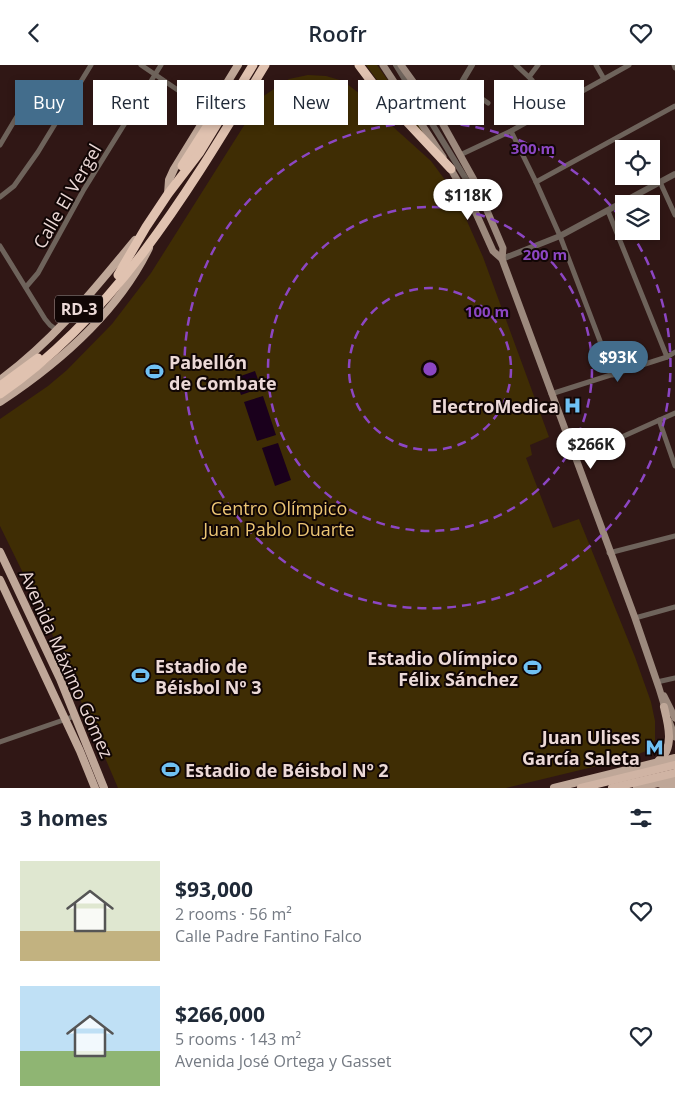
<!DOCTYPE html>
<meta charset="utf-8">
<style>
:root{--surface:#fff;--page:#f2f2f3;--text:#1f2937;--muted:#747a83;--accent:#436d8c}
body{margin:0;font-family:"Open Sans",sans-serif;background:var(--page);color:var(--text);height:100vh;display:flex;flex-direction:column;font-size:19px;white-space:nowrap}
*{box-sizing:border-box;margin:0}
p{font-size:16px;color:var(--muted)}
.icon{flex:none;width:28px;height:28px;fill:none;stroke:currentColor;stroke-width:2;stroke-linecap:round;stroke-linejoin:round}
.map{position:relative;height:723px;overflow:hidden}
.drawer{display:flex;flex-direction:column;background:var(--surface);flex:1}
.drawer>*{flex:none}
.hud{position:absolute;left:15px;top:15px;width:645px;height:45px;display:flex;gap:10px}
.controls{position:absolute;left:615px;top:75px;display:grid;gap:10px}
.controls a{display:grid;place-items:center;width:45px;height:45px;border-radius:0px;background:var(--surface);box-shadow:0 2px 8px #0003;font-size:25px}
.price{position:absolute;translate:-50% -42px;padding:0 11px;border-radius:18px;background:#fff;color:#222;font-size:16px;line-height:32px;filter:drop-shadow(0 1px 2px #0008)}
.price::after{content:'';position:absolute;left:50%;top:30px;width:15px;height:11px;margin-left:-8px;background:inherit;clip-path:polygon(0 0,100% 0,50% 100%)}
.price.active{background:var(--accent);color:#fff}
ul{padding:0;list-style:none}
li{display:flex;align-items:center;gap:15px;height:125px;padding:0 20px}
li span{display:grid;place-items:center;flex:none;width:140px;height:100px;border-radius:0px;color:#555}
li>.icon{margin-inline-start:auto}
span .icon{width:60px;height:60px;fill:#fffc;stroke-width:1}
li b{font-size:21px}
h2{display:flex;justify-content:space-between;align-items:center;height:60px;padding:0 20px;font-size:21px}
.pill{padding:0 18px;border-radius:0px;background:var(--surface);box-shadow:0 2px 8px #0003;font-size:18px;line-height:45px}
.pill.active{background:var(--accent);color:#fff}
header{display:flex;justify-content:space-between;align-items:center;height:65px;padding:0 20px;background:var(--surface);font-size:22px;font-weight:600}
.map>svg:first-child{display:block}
.green{fill:#3f2d04}
.water{fill:#1a001c}
.lines{fill:none;stroke-linecap:round;stroke-linejoin:round}
.minor{stroke:#6e635b;stroke-width:5}
.tertiary{stroke:#6e635b;stroke-width:6}
.secondary{stroke:#9c897d;stroke-width:7}
.primary{stroke:#bfa798;stroke-width:8}
.trunk{stroke:#d0b4a4;stroke-width:8}
.motorway{stroke:#e0c2b0;stroke-width:9}
.ring{fill:none;stroke:#8c46c3;stroke-width:2.5;stroke-dasharray:9 6}
.labels{text-anchor:middle;dominant-baseline:central;stroke-width:4;stroke-linejoin:round;paint-order:stroke}
.shield{fill:#110605;stroke:#aa9a98;stroke-width:1}
.shield-label{font-size:16px;font-weight:bold;fill:#ecd9d7}
.street-label{font-size:18px;fill:#ecd9d7;stroke:#110605}
.poi-label{font-size:18px;font-weight:bold;fill:#ecd9d7;stroke:#110605;text-anchor:start}
.park-label{font-size:18px;fill:#edc675;stroke:#110605}
.centre{fill:#8c46c3;stroke:#110605;stroke-width:2.5}
.ring-label{font-size:15px;text-anchor:middle;font-weight:bold;fill:#8c46c3;stroke:#110605;stroke-width:4;stroke-linejoin:round;paint-order:stroke}
</style>
<header><svg class="icon" aria-label="back" viewBox="0 0 24 24"><path d="M15 5l-7 7 7 7"/></svg>Roofr<svg class="icon" aria-label="heart" viewBox="0 0 24 24"><path d="M12 20l-8-8c-3-5 5-10 8-4 3-6 11-1 8 4z"/></svg></header>
<div class="map">
<svg width="675" height="723" viewBox="0 0 675 723">
<rect width="100%" height="100%" fill="#301715"/>
<!-- green -->
<g class="green">
<path d="M366,0h11l54,76 -38,-39z"/>
<path d="M308,10l18,1 17,5 25,19 23,25 40,36 23,31 29,65 66,180 -19,8 2,10 -6,3 27,70 26,-9 56,138 16,45 4,19v19l-5,9 -4,2 -20,8 -120,29h-388l-71,-166 -47,-96v-107l48,-33 19,-16 45,-46 39,-51 111,-176 27,-18z"/>
</g>
<!-- water -->
<g class="water">
<path d="M255,306l6,17 -20,7 -6,-17z"/>
<path d="M263,331l13,39 -19,6 -13,-39z"/>
<path d="M278,378l13,37 -16,6 -13,-38z"/>
</g>
<g class="lines">
<!-- minor -->
<g class="minor">
<path d="M141,0l69,47"/>
<path d="M516,0l16,15 18,29"/>
<path d="M596,0l8,14"/>
<path d="M674,0l1,3"/>
<path d="M529,12l9,-12"/>
<path d="M461,19l27,19"/>
<path d="M511,66l25,51 24,54 53,139"/>
<path d="M0,80l22,-37"/>
<path d="M460,90l51,-24 118,-66"/>
<path d="M536,117l139,-76"/>
<path d="M660,117l15,33"/>
<path d="M0,132l14,-11 24,-34 53,-87"/>
<path d="M608,146l59,146"/>
<path d="M0,181l45,73 5,6 8,6"/>
<path d="M26,222l12,-14 45,-82 78,-126"/>
<path d="M551,329l116,-37 8,-5"/>
<path d="M659,355l16,46"/>
<path d="M575,393l100,-45"/>
<path d="M609,488l66,-17"/>
<path d="M635,553l40,-11"/>
<path d="M657,617l18,-4"/>
<path d="M0,677l75,-26"/>
</g>
<!-- tertiary -->
<g class="tertiary">
<path d="M396,0l73,119 10,13"/>
<path d="M440,54l32,-54"/>
<path d="M502,194l58,-23 115,-62"/>
</g>
<!-- secondary -->
<g class="secondary">
<path d="M383,0l60,92"/>
<path d="M401,0l39,54 34,61 29,68 -1,11 133,359 24,70 7,23"/>
<path d="M449,101l26,45 18,40 9,8"/>
<path d="M664,631l11,22"/>
<path d="M669,656l6,16"/>
</g>
<!-- primary -->
<g class="primary">
<path d="M168,129l1,-14 5,-11 64,-104"/>
<path d="M0,315c55,-41 92,-88 135,-140"/>
<path d="M0,337c59,-39 118,-90 149,-154"/>
<path d="M0,487l60,127 44,109"/>
<path d="M0,515l80,171 15,37"/>
<path d="M659,695c16,-11 9,-37 5,-53"/>
<path d="M661,719l14,3"/>
<path d="M554,723l121,-30"/>
<path d="M637,723l38,-9"/>
</g>
<!-- trunk -->
<g class="trunk">
<path d="M581,723l94,-23"/>
<path d="M612,723l63,-15"/>
</g>
<!-- motorway -->
<g class="motorway">
<path d="M359,0l21,28 71,76"/>
<path d="M182,101l51,-80"/>
<path d="M118,210l28,-48 22,-33 32,-42 53,-87"/>
<path d="M0,321l38,-28"/>
<path d="M0,329c118,-81 192,-209 265,-329"/>
</g>
</g>
<!-- distance rings -->
<g class="ring">
<circle cx="430" cy="304" r="81"/>
<circle cx="430" cy="304" r="162"/>
<path d="M630 166A243 243 0 1 1 623 156"/>
</g>
<!-- icons -->
<defs>
<symbol id="stadium-bare" viewBox="-9 -9 18 18"><path d="M0-5a6.5 5 0 1 0 0 10a6.5 5 0 1 0 0-10ZM-3.5-1.8h7v3.6h-7Z" fill="#70c1f4" stroke="#110605" stroke-width="2.5" paint-order="stroke"/></symbol>
<symbol id="hospital-bare" viewBox="-9 -9 18 18"><path d="M-5-5h3v3.5h4V-5h3V5h-3V1.5h-4V5h-3Z" fill="#70c1f4" stroke="#110605" stroke-width="2.5" paint-order="stroke"/></symbol>
<symbol id="metro-bare" viewBox="-9 -9 18 18"><path d="M-5.5 5V-5H-3L0 0L3-5H5.5V5H3V-.5L0 4L-3-.5V5Z" fill="#70c1f4" stroke="#110605" stroke-width="2.5" paint-order="stroke"/></symbol>
</defs>
<g fill-rule="evenodd">
<use href="#stadium-bare" x="142" y="294" width="25" height="25"/>
<use href="#hospital-bare" x="560" y="328" width="25" height="25"/>
<use href="#stadium-bare" x="520" y="590" width="25" height="25"/>
<use href="#stadium-bare" x="128" y="598" width="25" height="25"/>
<use href="#metro-bare" x="642" y="670" width="25" height="25"/>
<use href="#stadium-bare" x="158" y="692" width="25" height="25"/>
</g>
<g class="labels">
<!-- shield labels -->
<rect class="shield" x="55" y="230.5" width="48" height="27" rx="4"/>
<g class="shield-label">
<text x="79" y="244">RD-3</text>
</g>
<!-- street labels -->
<g class="street-label">
<text transform="translate(67 131) rotate(-60)">Calle El Vergel</text>
<text transform="translate(67 599) rotate(66)">Avenida Máximo Gómez</text>
</g>
<!-- poi labels -->
<g class="poi-label">
<text x="169" y="297">Pabellón<tspan x="169" dy="21">de Combate</tspan></text>
<text x="559" y="341" text-anchor="end">ElectroMedica</text>
<text x="518" y="593" text-anchor="end">Estadio Olímpico<tspan x="518" dy="21">Félix Sánchez</tspan></text>
<text x="155" y="601">Estadio de<tspan x="155" dy="21">Béisbol Nº 3</tspan></text>
<text x="640" y="672" text-anchor="end">Juan Ulises<tspan x="640" dy="21">García Saleta</tspan></text>
<text x="185" y="705">Estadio de Béisbol Nº 2</text>
</g>
<!-- park labels -->
<g class="park-label">
<text x="279" y="443">Centro Olímpico<tspan x="279" dy="21">Juan Pablo Duarte</tspan></text>
</g>
</g>
<circle cx="430" cy="304" r="8" class="centre"/>
<g class="ring-label">
<text x="533" y="89">300 m</text>
<text x="545" y="195">200 m</text>
<text x="487" y="252">100 m</text>
</g>
</svg>
<div class="controls">
<a><svg class="icon" aria-label="locate" viewBox="0 0 24 24"><circle cx="12" cy="12" r="6"/><path d="M12 2v4M12 18v4M2 12h4M18 12h4"/></svg></a>
<a><svg class="icon" aria-label="layers" viewBox="0 0 24 24"><path d="M12 4l9 5-9 5-9-5zM3 14l9 5 9-5"/></svg></a>
</div>
<b class="price" style="left:468px;top:156px">$118K</b>
<b class="price active" style="left:618px;top:318px">$93K</b>
<b class="price" style="left:591px;top:405px">$266K</b>
<div class="hud">
<a class="pill active">Buy</a>
<a class="pill">Rent</a>
<a class="pill">Filters</a>
<a class="pill">New</a>
<a class="pill">Apartment</a>
<a class="pill">House</a>
</div>
</div>
<section class="drawer">
<h2>3 homes<svg class="icon" aria-label="filters" viewBox="0 0 24 24"><path d="M4 7h16M4 17h16"/><circle cx="9" cy="7" r="2"/><circle cx="15" cy="17" r="2"/></svg></h2>
<ul>
<li><span style="background:linear-gradient(#dfe7d0 70%,#c2b280 0)"><svg class="icon" aria-label="home" viewBox="0 0 24 24"><path d="M3 11l9-7 9 7M6 9v11h12V9"/></svg></span><div><b>$93,000</b><p>2 rooms · 56 m²</p><p>Calle Padre Fantino Falco</p></div><svg class="icon" aria-label="heart" viewBox="0 0 24 24"><path d="M12 20l-8-8c-3-5 5-10 8-4 3-6 11-1 8 4z"/></svg></li>
<li><span style="background:linear-gradient(#bfe0f5 65%,#8fb573 0)"><svg class="icon" aria-label="home" viewBox="0 0 24 24"><path d="M3 11l9-7 9 7M6 9v11h12V9"/></svg></span><div><b>$266,000</b><p>5 rooms · 143 m²</p><p>Avenida José Ortega y Gasset</p></div><svg class="icon" aria-label="heart" viewBox="0 0 24 24"><path d="M12 20l-8-8c-3-5 5-10 8-4 3-6 11-1 8 4z"/></svg></li>
</ul>
</section>
